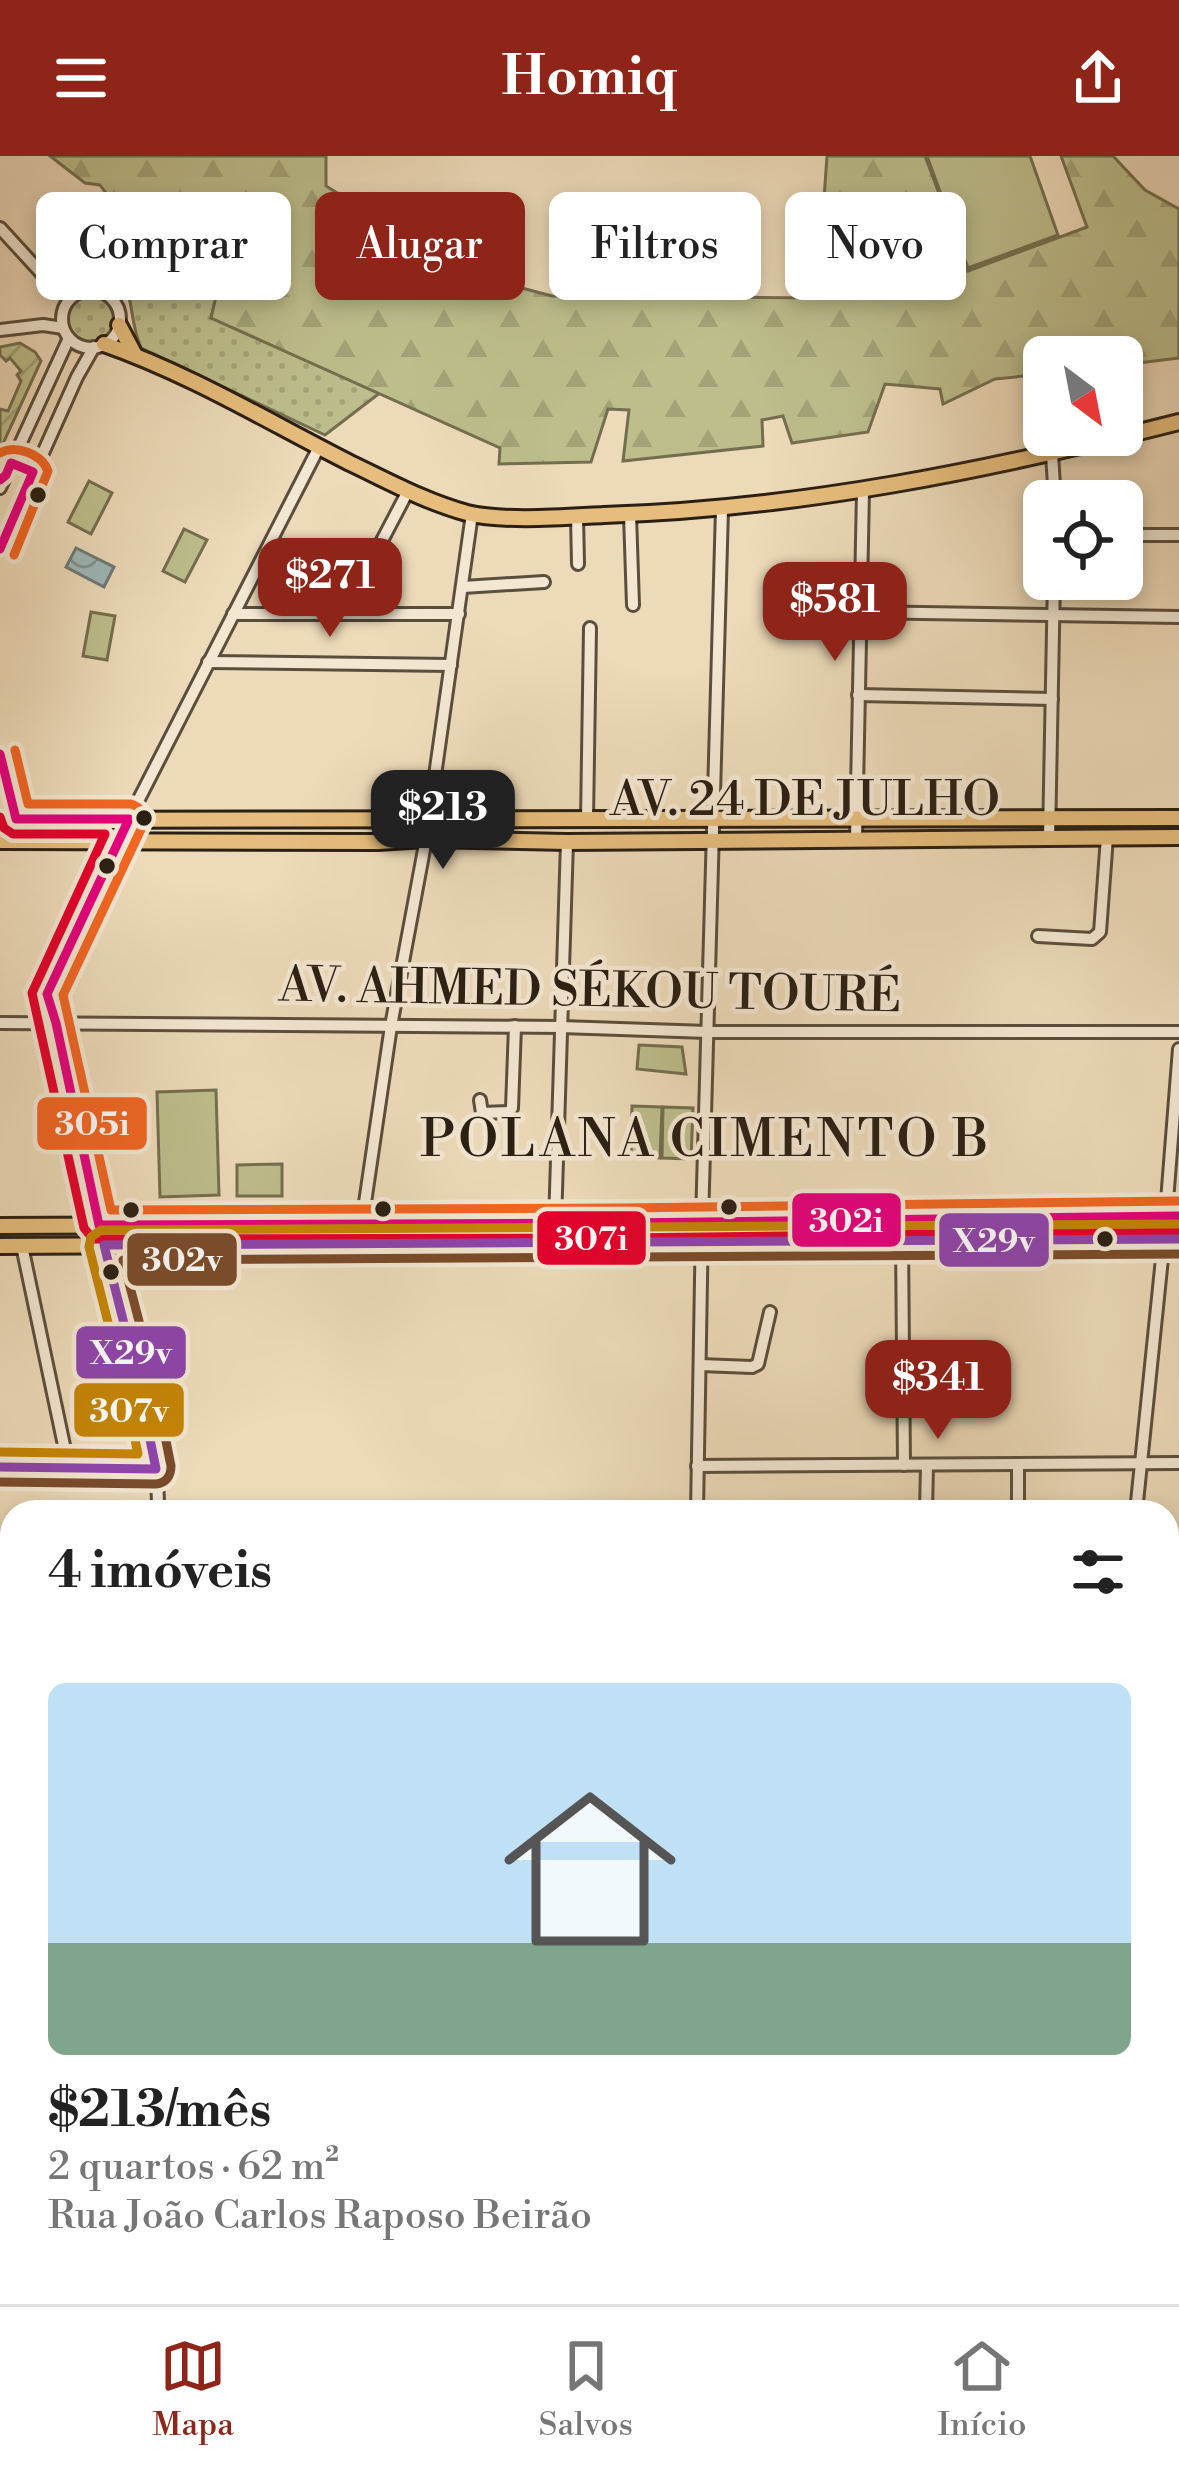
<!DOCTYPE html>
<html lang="pt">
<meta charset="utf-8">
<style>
:root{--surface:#fff;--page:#f2f2f2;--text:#222;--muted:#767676;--line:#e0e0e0;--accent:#8f2418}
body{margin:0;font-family:"Libre Bodoni",serif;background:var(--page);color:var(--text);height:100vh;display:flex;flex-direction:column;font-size:45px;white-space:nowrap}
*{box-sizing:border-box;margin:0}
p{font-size:39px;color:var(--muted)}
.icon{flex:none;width:66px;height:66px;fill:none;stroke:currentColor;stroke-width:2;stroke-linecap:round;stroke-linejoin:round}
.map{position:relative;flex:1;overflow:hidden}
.drawer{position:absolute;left:0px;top:1344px;width:1179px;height:804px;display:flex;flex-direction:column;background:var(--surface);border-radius:36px 36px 0 0;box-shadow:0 6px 18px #0003}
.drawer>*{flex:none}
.banner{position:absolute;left:36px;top:36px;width:1107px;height:108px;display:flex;gap:24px}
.needle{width:78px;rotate:148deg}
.buttons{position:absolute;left:1023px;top:180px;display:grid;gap:24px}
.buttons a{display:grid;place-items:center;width:120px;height:120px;border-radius:18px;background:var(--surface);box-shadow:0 6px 18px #0003;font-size:60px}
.price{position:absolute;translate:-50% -102px;padding:0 27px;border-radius:24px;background:var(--accent);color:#fff;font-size:39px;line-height:78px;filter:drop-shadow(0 3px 6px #0008)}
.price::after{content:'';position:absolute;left:50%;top:72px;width:36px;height:27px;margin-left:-18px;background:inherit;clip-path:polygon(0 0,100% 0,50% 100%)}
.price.selected{background:#222;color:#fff}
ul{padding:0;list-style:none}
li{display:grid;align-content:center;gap:24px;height:636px;padding:0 48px}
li+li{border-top:3px solid var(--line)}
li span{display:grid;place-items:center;height:372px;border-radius:18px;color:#555}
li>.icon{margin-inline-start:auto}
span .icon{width:216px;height:216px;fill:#fffc;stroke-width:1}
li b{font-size:51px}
h2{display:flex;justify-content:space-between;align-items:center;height:144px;padding:0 48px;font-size:51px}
.pill{padding:0 42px;border-radius:18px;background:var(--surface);box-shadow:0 6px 18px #0003;font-size:42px;line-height:108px}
.pill.selected{background:var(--accent);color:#fff}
header{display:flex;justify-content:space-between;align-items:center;height:156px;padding:0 48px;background:var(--accent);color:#fff;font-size:54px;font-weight:700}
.dock{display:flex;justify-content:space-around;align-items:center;height:168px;border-top:3px solid var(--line);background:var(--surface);font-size:33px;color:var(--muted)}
.dock a{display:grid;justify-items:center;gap:6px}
.dock .selected{color:var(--accent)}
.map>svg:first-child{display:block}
.grass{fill:url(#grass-dots);stroke:#746e50;stroke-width:3}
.forest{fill:url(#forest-firs);stroke:#746e50;stroke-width:3}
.garden{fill:url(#garden-furrows);stroke:#746e50;stroke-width:3}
.pitch{fill:#bdbe8c;stroke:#746e50;stroke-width:3}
.water{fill:url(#water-waves);stroke:#707b77;stroke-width:3}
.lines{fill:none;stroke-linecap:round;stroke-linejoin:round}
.minor-casing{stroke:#5b4e3c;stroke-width:16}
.major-casing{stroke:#2a1f13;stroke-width:20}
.minor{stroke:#f3e7d2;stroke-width:10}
.major{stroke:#e6bd7c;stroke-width:14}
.bus-1-casing{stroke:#f3e7d2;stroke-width:18}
.bus-2-casing{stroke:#f3e7d2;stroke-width:18}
.bus-3-casing{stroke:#f3e7d2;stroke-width:18}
.bus-4-casing{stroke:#f3e7d2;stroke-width:18}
.bus-5-casing{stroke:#f3e7d2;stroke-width:18}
.bus-6-casing{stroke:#f3e7d2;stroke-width:18}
.bus-1{stroke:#e5007d;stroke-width:9}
.bus-2{stroke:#e4002b;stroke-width:9}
.bus-3{stroke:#f26522;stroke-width:9}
.bus-4{stroke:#8e44ad;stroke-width:9}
.bus-5{stroke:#7a4b2a;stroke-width:9}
.bus-6{stroke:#c48405;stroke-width:9}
.bus-dot{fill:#2a1f13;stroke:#f3e7d2;stroke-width:4.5}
.labels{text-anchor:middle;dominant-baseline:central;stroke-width:9;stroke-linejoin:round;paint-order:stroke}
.street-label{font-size:48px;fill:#2a1f13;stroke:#f3e7d2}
.neighbourhood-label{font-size:51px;letter-spacing:3px;fill:#2a1f13;stroke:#f3e7d2}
.line-badge{stroke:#f3e7d2;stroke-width:4.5}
.badge-label{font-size:33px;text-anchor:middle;font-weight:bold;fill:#fff}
</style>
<header><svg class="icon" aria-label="menu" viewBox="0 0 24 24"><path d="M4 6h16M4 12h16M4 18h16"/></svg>Homiq<svg class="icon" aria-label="share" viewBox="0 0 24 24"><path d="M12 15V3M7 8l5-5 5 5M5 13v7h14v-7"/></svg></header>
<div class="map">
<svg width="1179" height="2148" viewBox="0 0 1179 2148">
<defs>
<pattern id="grass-dots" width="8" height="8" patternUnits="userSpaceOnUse" patternTransform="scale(3)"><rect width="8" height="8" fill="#bdbe8c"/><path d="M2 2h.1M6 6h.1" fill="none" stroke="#a3a378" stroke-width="1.8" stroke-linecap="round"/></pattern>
<pattern id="forest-firs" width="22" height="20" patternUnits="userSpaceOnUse" patternTransform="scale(3)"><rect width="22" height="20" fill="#bdbe8c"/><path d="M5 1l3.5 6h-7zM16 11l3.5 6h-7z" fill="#a3a378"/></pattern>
<pattern id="garden-furrows" width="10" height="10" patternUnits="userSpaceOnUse" patternTransform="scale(3)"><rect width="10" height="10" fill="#bdbe8c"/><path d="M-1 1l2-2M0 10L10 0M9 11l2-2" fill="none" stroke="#a3a378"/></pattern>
<pattern id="water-waves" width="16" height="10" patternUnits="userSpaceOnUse" patternTransform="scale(3)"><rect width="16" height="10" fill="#9eb8ba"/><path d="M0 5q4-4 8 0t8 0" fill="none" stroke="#819596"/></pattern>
</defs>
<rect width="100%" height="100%" fill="#eddab9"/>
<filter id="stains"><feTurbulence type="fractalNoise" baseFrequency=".00167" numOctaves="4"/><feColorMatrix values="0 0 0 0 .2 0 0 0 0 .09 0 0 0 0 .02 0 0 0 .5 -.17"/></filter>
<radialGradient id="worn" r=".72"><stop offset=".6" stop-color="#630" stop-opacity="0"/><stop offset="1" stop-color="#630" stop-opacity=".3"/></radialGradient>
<!-- grass -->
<g class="grass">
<path d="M161,98l16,13 41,22 -7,29 170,74 -56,43 -184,-87c-8,-17 -8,-37 -13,-55z"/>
<circle cx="91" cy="163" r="24"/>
</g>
<!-- forest -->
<path class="forest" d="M50,0h276v30l89,55 26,1 77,45 34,9 265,2 10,-142h98l43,115 119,-44 -26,-71h52l32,34 34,19v149l-57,7v-8h-78v17l-49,5 -52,25 -3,-15 -55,-5 -17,48 -76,11 -9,-27 -21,4 1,26 -140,15 6,-51 -21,-1 -17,53 -92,2 1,-16 -289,-130 7,-30c-54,-28 -83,-53 -118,-103l-15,-2z"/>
<!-- garden -->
<path class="garden" d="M20,187l15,9 6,9 -41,89v-41l8,2 13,-30 -4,-6 4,-4 -11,-13 -4,3 -6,-6v-8z"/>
<!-- pitch -->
<g class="pitch">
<path d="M927,0h103l28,79 -90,33z"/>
<path d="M89,325l23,12 -21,41 -23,-12z"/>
<path d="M184,373l23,11 -22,42 -22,-11z"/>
<path d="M91,456l24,4 -8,44 -24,-4z"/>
<path d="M639,889l43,2 4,27 -49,-5z"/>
<path d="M216,934l3,105 -59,2 -3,-105z"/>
<path d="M632,950l30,1 -2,51 -29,-1z"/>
<path d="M663,951l30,1 -2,51 -29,-1z"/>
<path d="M282,1008v32h-45v-31z"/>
</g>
<!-- water -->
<path class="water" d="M76,392l38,19 -10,20 -38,-20z"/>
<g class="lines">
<defs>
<g id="minor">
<path d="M0,72l56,61 17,7"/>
<circle cx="91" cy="163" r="29"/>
<path d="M0,174l43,-5 20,3"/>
<path d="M1052,298l3,47"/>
<path d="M0,332l69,-150"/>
<path d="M630,359l3,90"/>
<path d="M577,360l1,48"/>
<path d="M1122,379h57"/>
<path d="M0,393l77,-172 17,-30"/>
<path d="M364,419l44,-84"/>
<path d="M463,431l81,-5"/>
<path d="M859,456l320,5"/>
<path d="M233,458h226"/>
<path d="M208,506l243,3"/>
<path d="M858,539l194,4"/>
<path d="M0,598l16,65 1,22"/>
<path d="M587,664l3,-192"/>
<path d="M1049,682l5,-259"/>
<path d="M856,683l7,-348"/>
<path d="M1038,780l54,3 8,-7 7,-95"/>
<path d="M0,867l561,4 147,5h471"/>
<path d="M480,944l2,13 27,-1 3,-4 3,-82"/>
<path d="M362,1067l29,-197 35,-187 46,-325"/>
<path d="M555,1067l12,-381"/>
<path d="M902,1084l2,225"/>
<path d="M22,1090l47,223"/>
<path d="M700,1209l52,2 6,-3 12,-52"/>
<path d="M697,1310l482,-3"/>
<path d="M0,1311l156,2"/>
<path d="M158,1356c1,-84 -32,-181 -53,-263 -19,-74 -33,-151 -49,-226l-9,-29 70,-152 202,-395"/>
<path d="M697,1356l5,-290 20,-713"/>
<path d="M926,1356l1,-47"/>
<path d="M1018,1356v-48"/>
<path d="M1136,1356l28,-273 15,-190"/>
<path d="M1167,1479h12"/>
<path d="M0,1487h12"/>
<path d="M1167,1647h12"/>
<path d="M0,1650l12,-1"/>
<path d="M1167,1828h12"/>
<path d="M0,1832h12"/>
<path d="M1167,1915l12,4"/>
<path d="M160,2136v12"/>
<path d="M287,2136v12"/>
<path d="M825,2136v12"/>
<path d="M957,2136v12"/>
<path d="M424,2148v-12"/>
<path d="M558,2148v-12"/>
<path d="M677,2148l1,-12"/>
<path d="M1054,2148l1,-12"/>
</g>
<g id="major">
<path d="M119,169l16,30"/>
<path d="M104,188c86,30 165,78 246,119 38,18 76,39 117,50 38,9 98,4 137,2 195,-6 386,-45 575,-93"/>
<path d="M0,664l1179,-2"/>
<path d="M0,685l378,1 48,-3 141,3 612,-5"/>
<path d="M0,1070l622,-3 557,-7"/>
<path d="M0,1090l1179,-7"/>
<path d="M1167,2052h12"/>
<path d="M0,2054h12"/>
<path d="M1167,2072h12"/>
<path d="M0,2077l12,-1"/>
</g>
</defs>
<!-- minor casing -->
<use href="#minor" class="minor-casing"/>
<!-- major casing -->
<use href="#major" class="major-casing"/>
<!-- minor -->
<use href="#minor" class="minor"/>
<!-- major -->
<use href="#major" class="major"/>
<defs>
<g id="bus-1">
<path d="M0,324l6,-5 5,-12 22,9 -33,77"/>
<path d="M0,598l16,65h113l-82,175 9,29 43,202 523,-2 557,-7"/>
</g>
<path id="bus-2" d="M0,661l4,11 9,6h92l-73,159 52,235 9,11 529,-1 557,-7"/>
<g id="bus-3">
<path d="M0,297c15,-9 42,1 48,18l-34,84"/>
<path d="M15,594l13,54h103c10,3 15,11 12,21l-80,170 48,215 511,-2 557,-7"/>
</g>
<path id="bus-4" d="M0,1311l156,2 -19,-94 -33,-130 1075,-6"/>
<path id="bus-5" d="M0,1326l156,2c10,-1 15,-8 15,-18l-19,-95 -29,-111 1056,-6"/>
<path id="bus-6" d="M0,1296l138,2 -16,-76 -33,-131 2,-10 10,-7 1078,-6"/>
</defs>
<!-- bus-1 casing -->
<use href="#bus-1" class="bus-1-casing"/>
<!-- bus-2 casing -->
<use href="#bus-2" class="bus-2-casing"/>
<!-- bus-3 casing -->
<use href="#bus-3" class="bus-3-casing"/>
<!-- bus-4 casing -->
<use href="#bus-4" class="bus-4-casing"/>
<!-- bus-5 casing -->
<use href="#bus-5" class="bus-5-casing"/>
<!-- bus-6 casing -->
<use href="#bus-6" class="bus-6-casing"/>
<!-- bus-1 -->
<use href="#bus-1" class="bus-1"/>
<!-- bus-2 -->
<use href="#bus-2" class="bus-2"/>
<!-- bus-3 -->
<use href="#bus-3" class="bus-3"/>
<!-- bus-4 -->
<use href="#bus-4" class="bus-4"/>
<!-- bus-5 -->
<use href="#bus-5" class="bus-5"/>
<!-- bus-6 -->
<use href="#bus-6" class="bus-6"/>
</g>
<!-- markers -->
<g class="bus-dot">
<circle cx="38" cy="339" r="10"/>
<circle cx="144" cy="662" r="10"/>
<circle cx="107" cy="710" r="10"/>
<circle cx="729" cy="1051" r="10"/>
<circle cx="383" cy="1053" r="10"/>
<circle cx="131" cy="1054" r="10"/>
<circle cx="1105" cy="1083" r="10"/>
<circle cx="111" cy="1116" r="10"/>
</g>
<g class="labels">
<!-- street labels -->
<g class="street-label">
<text x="805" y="645">AV. 24 DE JULHO</text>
<text transform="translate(590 836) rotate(1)">AV. AHMED SÉKOU TOURÉ</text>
</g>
<!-- neighbourhood labels -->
<g class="neighbourhood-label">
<text x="706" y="985">POLANA CIMENTO B</text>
</g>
</g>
<g class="line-badge">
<rect x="35" y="939" width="114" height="57" rx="12" fill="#f26522"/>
<rect x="790" y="1035" width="113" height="58" rx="12" fill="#e5007d"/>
<rect x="535" y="1053" width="113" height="58" rx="12" fill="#e4002b"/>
<rect x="937" y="1055" width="114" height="58" rx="12" fill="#8e44ad"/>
<rect x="125" y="1075" width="114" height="57" rx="12" fill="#7a4b2a"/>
<rect x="74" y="1168" width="114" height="57" rx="12" fill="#8e44ad"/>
<rect x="72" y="1225" width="114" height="58" rx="12" fill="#c48405"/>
</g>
<g class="badge-label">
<text x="92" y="979">305i</text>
<text x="846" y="1076">302i</text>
<text x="591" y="1094">307i</text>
<text x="994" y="1096">X29v</text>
<text x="182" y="1115">302v</text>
<text x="131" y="1208">X29v</text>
<text x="129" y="1266">307v</text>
</g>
<rect width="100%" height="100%" filter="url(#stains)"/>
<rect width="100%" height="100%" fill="url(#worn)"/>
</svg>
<div class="buttons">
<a><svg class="needle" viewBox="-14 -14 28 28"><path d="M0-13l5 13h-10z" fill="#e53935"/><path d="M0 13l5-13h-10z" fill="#767676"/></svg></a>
<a><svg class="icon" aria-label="locate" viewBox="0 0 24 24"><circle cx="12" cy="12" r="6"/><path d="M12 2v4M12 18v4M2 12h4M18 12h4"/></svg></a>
</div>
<b class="price" style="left:330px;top:484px">$271</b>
<b class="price" style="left:835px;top:508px">$581</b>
<b class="price selected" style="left:443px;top:716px">$213</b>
<b class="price" style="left:938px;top:1286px">$341</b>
<div class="banner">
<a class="pill">Comprar</a>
<a class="pill selected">Alugar</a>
<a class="pill">Filtros</a>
<a class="pill">Novo</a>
</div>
<section class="drawer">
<h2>4 imóveis<svg class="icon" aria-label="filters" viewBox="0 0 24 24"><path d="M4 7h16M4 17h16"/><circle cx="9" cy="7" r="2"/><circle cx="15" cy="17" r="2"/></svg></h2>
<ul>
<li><span style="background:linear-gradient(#bfe0f5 70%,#7fa58c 0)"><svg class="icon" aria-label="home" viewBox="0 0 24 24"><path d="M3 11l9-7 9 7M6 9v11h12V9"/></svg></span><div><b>$213/mês</b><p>2 quartos · 62 m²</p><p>Rua João Carlos Raposo Beirão</p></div></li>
</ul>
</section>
</div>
<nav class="dock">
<a class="selected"><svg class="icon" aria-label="map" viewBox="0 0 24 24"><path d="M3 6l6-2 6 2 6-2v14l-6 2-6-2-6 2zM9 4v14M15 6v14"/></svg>Mapa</a>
<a><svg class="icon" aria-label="saved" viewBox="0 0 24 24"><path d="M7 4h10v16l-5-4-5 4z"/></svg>Salvos</a>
<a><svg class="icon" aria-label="home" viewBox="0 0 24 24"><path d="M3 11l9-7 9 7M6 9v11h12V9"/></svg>Início</a>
</nav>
